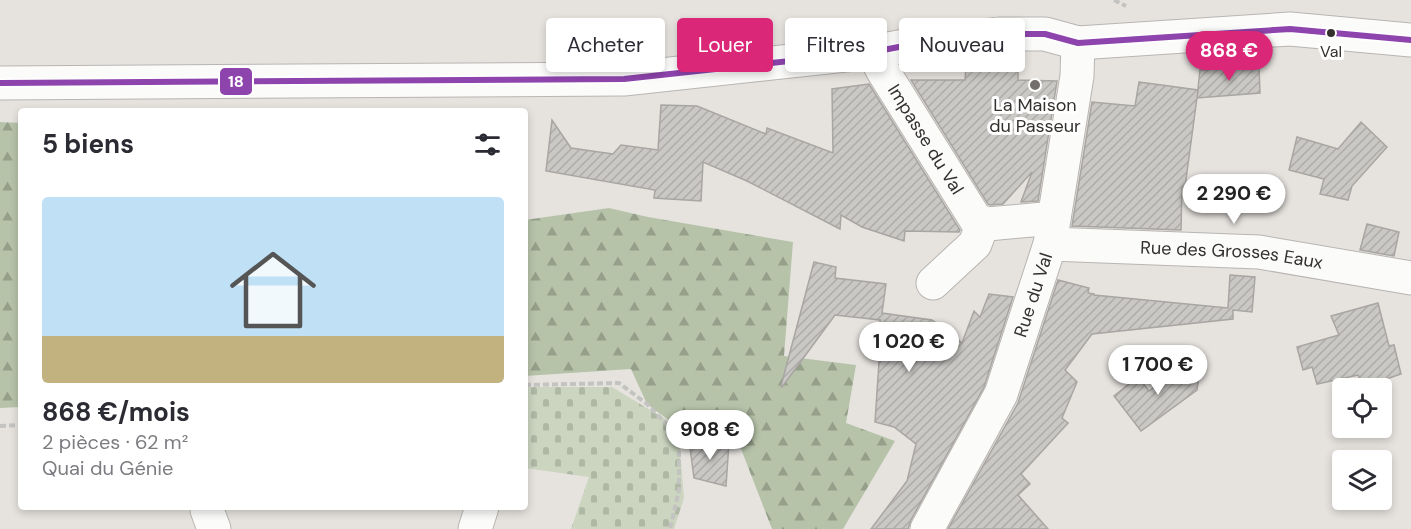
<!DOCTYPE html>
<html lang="fr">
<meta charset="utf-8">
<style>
:root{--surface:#fff;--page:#f2f2f3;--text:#2b2b33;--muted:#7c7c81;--line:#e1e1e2;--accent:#db2777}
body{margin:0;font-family:"DM Sans",sans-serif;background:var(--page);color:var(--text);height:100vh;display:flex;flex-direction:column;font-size:22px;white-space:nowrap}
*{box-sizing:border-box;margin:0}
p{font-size:20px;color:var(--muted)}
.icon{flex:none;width:33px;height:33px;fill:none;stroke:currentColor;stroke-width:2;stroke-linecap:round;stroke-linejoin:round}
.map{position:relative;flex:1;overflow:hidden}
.sheet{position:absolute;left:18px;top:108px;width:510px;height:402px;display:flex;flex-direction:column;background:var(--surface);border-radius:6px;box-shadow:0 3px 9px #0003}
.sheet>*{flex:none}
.banner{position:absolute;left:546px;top:18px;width:570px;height:54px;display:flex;gap:12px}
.fabs{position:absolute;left:1332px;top:378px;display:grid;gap:12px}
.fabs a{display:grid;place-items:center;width:60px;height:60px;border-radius:6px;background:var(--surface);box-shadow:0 3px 9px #0003;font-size:30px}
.price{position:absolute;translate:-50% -51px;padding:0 14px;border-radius:21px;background:#fff;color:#222;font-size:20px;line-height:39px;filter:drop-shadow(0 2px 3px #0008)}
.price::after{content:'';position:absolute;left:50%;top:36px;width:18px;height:14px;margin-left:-9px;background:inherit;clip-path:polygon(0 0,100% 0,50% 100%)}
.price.current{background:var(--accent);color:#fff}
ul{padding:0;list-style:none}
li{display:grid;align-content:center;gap:12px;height:318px;padding:0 24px}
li+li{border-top:2px solid var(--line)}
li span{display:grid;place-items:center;height:186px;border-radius:6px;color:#555}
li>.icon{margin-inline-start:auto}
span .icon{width:108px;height:108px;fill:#fffc;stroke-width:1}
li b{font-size:26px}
h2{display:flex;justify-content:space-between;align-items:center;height:72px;padding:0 24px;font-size:26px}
.tag{padding:0 21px;border-radius:6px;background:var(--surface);box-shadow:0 3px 9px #0003;font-size:21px;line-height:54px}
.tag.current{background:var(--accent);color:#fff}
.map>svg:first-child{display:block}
.forest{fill:url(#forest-firs)}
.cemetery{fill:url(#cemetery-stones)}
.building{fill:url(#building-hatch);stroke:#a8a5a2;stroke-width:1.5}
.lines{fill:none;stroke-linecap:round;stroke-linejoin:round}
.minor-casing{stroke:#b8b5b2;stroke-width:35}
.path{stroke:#c3c3c1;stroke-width:4;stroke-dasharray:6 3;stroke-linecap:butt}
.minor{stroke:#fbfbfa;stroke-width:33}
.bus-1-casing{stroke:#fff;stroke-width:10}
.bus-1{stroke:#8e44ad;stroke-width:6}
.bus-dot{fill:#33302e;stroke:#fff;stroke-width:2}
.poi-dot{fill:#726f6c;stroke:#fff;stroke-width:2}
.labels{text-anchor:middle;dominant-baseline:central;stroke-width:6;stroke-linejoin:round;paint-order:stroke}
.bus-label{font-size:16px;fill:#33302e;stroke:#fff}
.poi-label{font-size:18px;fill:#33302e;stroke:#fff}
.street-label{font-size:18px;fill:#33302e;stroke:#fff}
.line-badge{stroke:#fff;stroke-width:2}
.badge-label{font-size:16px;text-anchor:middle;font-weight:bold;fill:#fff}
</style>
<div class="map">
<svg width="1411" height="529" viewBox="0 0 1411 529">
<defs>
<pattern id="forest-firs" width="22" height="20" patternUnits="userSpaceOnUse" patternTransform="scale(1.5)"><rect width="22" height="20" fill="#b6c3a9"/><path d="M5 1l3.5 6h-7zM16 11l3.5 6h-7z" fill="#959f8a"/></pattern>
<pattern id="cemetery-stones" width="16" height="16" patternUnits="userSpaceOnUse" patternTransform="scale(1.5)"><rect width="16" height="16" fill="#cbd5c0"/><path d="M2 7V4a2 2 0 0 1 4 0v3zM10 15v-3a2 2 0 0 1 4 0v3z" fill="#afb7a5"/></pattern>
<pattern id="building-hatch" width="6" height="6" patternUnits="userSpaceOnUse" patternTransform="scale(1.5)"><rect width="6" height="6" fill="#cac8c5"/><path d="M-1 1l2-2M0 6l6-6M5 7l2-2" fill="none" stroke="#aeacaa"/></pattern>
</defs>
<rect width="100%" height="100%" fill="#e6e3df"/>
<!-- forest -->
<g class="forest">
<path d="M0,122l21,1v284l-21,1z"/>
<path d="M609,208l39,9 145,25 -9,114 72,9 -10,58 49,18 -52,88h-71l-36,-93 -50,-3 -39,-29 -16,-35 -106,7v-156z"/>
</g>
<!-- cemetery -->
<path class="cemetery" d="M525,387h87l66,40 6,71 -10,31h-103l18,-52 -64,-9z"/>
<!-- building -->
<g class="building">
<path d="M1018,66v14l39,1 -19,120 -17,1 11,-30 -29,32 -13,1 -2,-1 -77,-124h54l1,-13z"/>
<path d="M1259,66l1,27 -63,5 3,-28z"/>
<path d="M1139,82l59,8 -13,97h-3l-1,43 -109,-4 20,-124 43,4z"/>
<path d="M869,84l91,146 -1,2 -54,-1 -1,10 -42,-14 -21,-12 -1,14 -93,-48 -44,-19 -2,39 -47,-3 1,-8 -109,-19 6,-51 19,28 42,6 8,-9 37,5 3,-45 36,1 69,28 1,-6 66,25 -1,-64z"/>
<path d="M1361,122l26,25 -35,39 -4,14 -28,-6 4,-15 -35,-9 8,-33 41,12z"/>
<path d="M1367,224l32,8 -5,24 -34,-6z"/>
<path d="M814,262l22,5 -1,11 51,6 -4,29 50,7 30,23 12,-32 6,6 9,-23 24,3 -29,90 -73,133 -3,9h-37l36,-48 9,-37 -22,-17 -19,-5 5,-75v-27l-45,-5 -53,72 -1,-1z"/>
<path d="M1230,275l25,2 -3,35 -19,-2v9l-141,15 -27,36 12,12 -15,36 6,5 -47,51 9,10 -12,11 30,34h-100l70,-126 40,-123 31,8 -1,5 6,1v1l134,13z"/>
<path d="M1378,303l11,43 5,-1 7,29 -38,13 -5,-12 -41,9 -5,-17 -9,3 -6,-23 42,-12 -8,-19z"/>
<path d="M1188,361l11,15 -2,14 -56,41 -27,-35 24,-19 11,14z"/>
<path d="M689,440l40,3 -3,43 -32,-8z"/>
</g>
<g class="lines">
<defs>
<g id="minor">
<path id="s1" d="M873,52l10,19 93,149 12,4 66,-6"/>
<path d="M0,83l624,-4 249,-27 36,-7 90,-11h46l33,9 212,-14 121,11"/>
<path id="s2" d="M1050,244l209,8 152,26"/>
<path d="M933,283l42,-39 8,-21"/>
<path d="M207,510l7,19"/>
<path d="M475,529l7,-22"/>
<path id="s3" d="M927,529l74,-135 49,-150 27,-168 1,-33"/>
</g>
</defs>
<!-- minor casing -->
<use href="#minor" class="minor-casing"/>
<!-- path -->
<g class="path">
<path d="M1114,0l12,6"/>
<path d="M525,385l94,-2 28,21 32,33v53l-9,39"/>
<path d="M0,426l21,-1"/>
</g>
<!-- minor -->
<use href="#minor" class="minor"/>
<defs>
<path id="bus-1" d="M0,83l624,-4 249,-27 36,-7 90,-11h46l33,9 212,-14 121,11"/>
</defs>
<!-- bus-1 casing -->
<use href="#bus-1" class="bus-1-casing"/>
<!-- bus-1 -->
<use href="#bus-1" class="bus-1"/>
</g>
<!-- markers -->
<circle class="bus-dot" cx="1331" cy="33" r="5"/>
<circle class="poi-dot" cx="1035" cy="85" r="6"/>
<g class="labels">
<!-- bus labels -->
<g class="bus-label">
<text x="1331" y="51">Val</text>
</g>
<!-- poi labels -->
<g class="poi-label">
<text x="1035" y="105">La Maison<tspan x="1035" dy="21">du Passeur</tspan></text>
</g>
<!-- street labels -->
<g class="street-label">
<text stroke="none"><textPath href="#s1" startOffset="102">Impasse du Val</textPath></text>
<text stroke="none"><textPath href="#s2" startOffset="182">Rue des Grosses Eaux</textPath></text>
<text stroke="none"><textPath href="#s3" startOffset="258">Rue du Val</textPath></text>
</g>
</g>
<rect class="line-badge" x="219" y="67" width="34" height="29" rx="6" fill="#8e44ad"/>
<g class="badge-label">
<text x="236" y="87">18</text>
</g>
</svg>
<div class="fabs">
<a><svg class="icon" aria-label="locate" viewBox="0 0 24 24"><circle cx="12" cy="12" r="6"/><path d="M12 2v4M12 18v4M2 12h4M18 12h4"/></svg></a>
<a><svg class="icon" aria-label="layers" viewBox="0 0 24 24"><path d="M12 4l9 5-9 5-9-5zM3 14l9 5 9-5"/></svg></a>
</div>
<b class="price current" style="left:1229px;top:82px">868 €</b>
<b class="price" style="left:1234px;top:225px">2 290 €</b>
<b class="price" style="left:909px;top:373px">1 020 €</b>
<b class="price" style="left:1158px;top:396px">1 700 €</b>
<b class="price" style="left:710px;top:461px">908 €</b>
<div class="banner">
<a class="tag">Acheter</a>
<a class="tag current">Louer</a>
<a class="tag">Filtres</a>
<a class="tag">Nouveau</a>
</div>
<section class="sheet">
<h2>5 biens<svg class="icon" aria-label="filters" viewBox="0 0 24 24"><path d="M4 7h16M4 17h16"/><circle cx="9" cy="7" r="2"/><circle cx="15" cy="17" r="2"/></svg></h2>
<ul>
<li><span style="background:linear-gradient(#bfe0f5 75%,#c2b280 0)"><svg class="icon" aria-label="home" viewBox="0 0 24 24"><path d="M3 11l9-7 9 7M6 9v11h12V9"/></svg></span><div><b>868 €/mois</b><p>2 pièces · 62 m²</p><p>Quai du Génie</p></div></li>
</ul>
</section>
</div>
